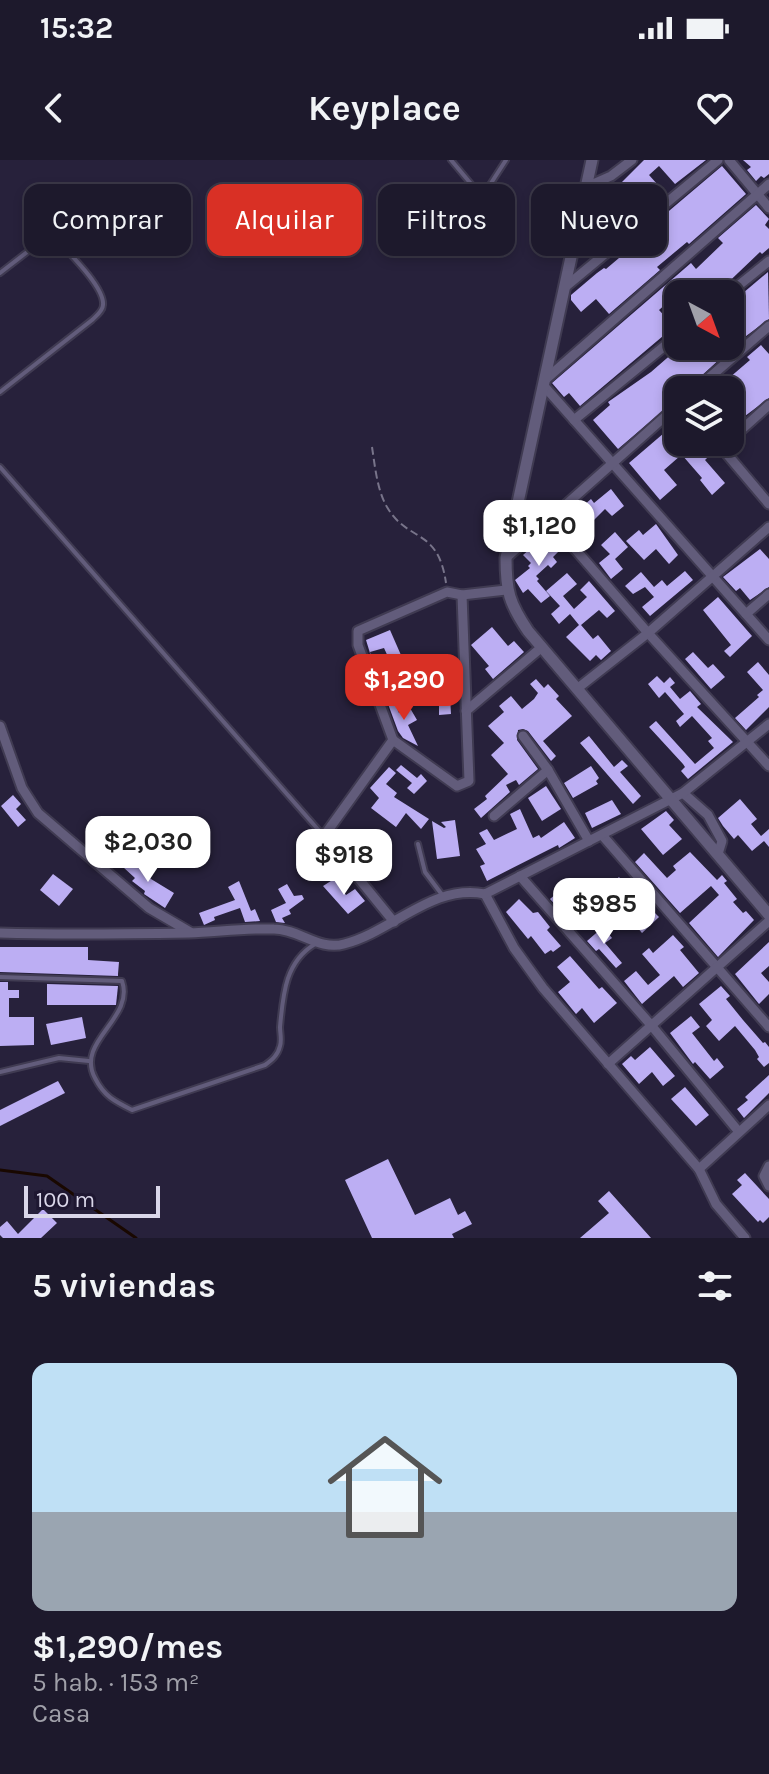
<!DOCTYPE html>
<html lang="es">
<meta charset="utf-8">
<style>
:root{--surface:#1d192c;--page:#2a2638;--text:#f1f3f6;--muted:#a0a0a9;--line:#3b3848;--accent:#d93025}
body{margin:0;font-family:Karla,sans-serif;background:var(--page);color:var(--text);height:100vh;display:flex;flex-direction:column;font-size:30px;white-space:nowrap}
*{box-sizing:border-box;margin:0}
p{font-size:26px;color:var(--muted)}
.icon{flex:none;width:44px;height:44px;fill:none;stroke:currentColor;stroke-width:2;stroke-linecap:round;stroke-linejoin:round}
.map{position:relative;height:1078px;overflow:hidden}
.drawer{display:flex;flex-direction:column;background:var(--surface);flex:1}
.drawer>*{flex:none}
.hud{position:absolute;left:24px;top:24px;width:722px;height:72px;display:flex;gap:16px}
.needle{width:52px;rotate:139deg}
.tools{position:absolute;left:664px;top:120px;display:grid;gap:16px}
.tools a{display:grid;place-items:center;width:80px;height:80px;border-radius:16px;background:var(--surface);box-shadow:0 4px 12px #0003,0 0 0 2px var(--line);font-size:40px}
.scale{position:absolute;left:24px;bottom:20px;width:136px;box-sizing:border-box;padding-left:8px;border:4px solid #dad7e9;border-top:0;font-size:22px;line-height:28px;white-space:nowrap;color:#dad7e9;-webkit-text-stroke:6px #1e1731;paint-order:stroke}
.price{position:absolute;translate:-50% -68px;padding:0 18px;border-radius:16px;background:#fff;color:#222;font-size:26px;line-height:52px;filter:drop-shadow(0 2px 4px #0008)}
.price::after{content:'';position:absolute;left:50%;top:48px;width:24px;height:18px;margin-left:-12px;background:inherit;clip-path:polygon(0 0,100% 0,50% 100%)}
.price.active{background:var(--accent);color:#fff}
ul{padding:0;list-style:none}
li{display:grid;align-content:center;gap:16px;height:424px;padding:0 32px}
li+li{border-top:2px solid var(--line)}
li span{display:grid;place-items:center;height:248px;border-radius:16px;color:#555}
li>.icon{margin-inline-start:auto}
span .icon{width:144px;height:144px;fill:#fffc;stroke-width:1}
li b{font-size:34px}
h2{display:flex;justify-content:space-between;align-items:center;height:96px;padding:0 32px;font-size:34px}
.pill{padding:0 28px;border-radius:16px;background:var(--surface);box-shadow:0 4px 12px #0003,0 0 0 2px var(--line);font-size:28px;line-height:72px}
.pill.active{background:var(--accent);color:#fff}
.status{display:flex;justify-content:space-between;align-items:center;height:56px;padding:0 40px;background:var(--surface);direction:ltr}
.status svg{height:22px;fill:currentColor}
header{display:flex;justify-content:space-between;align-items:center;height:104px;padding:0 32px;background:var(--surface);font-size:36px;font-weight:700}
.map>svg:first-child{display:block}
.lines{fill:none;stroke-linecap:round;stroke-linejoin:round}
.stream{stroke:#190800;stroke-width:3}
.building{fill:#bcaef3}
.service-casing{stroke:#403b52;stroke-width:8}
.minor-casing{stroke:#403b52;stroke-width:13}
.tertiary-casing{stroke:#403b52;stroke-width:15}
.path{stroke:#78748a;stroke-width:2;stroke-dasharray:8 4;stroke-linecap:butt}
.service{stroke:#625c7b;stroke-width:4}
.minor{stroke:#625c7b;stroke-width:9}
.tertiary{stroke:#625c7b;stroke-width:11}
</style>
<div class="status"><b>15:32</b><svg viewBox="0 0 49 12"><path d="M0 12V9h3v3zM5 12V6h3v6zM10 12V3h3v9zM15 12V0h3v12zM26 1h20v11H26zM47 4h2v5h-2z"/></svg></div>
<header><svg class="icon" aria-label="back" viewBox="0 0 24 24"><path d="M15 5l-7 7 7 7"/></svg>Keyplace<svg class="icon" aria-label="heart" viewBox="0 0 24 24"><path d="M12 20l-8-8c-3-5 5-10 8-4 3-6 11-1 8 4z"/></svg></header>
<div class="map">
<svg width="769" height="1078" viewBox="0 0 769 1078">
<rect width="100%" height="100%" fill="#27213b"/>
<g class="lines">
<!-- stream -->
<path class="stream" d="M0,1010l47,6 89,62"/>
</g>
<!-- building -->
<g class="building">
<path d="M644,0h62l-31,24 -16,-18 -10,9 17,19 -12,9 -2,-2 -34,33 -13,-14 18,-15 -11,-13z"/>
<path d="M743,0h26v14l-5,4 -3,-2 -5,5 -9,-11 4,-3z"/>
<path d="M722,6l24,28 -57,50 -2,-2 -30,25 3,3 -51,44 -13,-15 -15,13 -10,-12v-5l26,-22 7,-5 2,1 13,-11 -2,-3z"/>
<path d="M756,45l13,14 -4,6 4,4v19l-7,6 -2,-2 -44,42h-23l-8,-7 -26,23 10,11 9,-8v9l-15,14 -83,70 -11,-13 -5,4 -12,-14 139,-120 5,6 27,-26 -5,-5z"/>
<path d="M768,112l1,47 -31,23 -8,-10v-28z"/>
<path d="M761,185l8,9v44l-32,24 -7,-7v-25h-15l35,-30 -3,-3z"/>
<path d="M677,186h21l6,7 8,-7h22l-48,44h-8v8l-60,51 -25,-29 17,-15 -2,-3 43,-30 23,-20 -2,-2z"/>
<path d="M678,261v18l-7,6 9,11 -16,14 13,15 -17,15 -31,-37z"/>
<path d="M698,282l12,13 -5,5 20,23 -13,12 -12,-15 2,-2 -20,-23z"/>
<path d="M611,329l13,17 -12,10 -7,-7 -27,27 -14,-16 6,-6 7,7 11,-10 -5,-5 8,-7 3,4z"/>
<path d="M656,364l22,31 -9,9 -13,-15 -12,11 -18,-19 13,-11 4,5z"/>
<path d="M615,372l13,15 -13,12 8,10 -12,10 -12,-16 11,-9 -9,-9z"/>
<path d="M554,376l9,11 -10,10 4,5 -6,6 -3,-3 -12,11 3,3 -2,2 13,15 -9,7 -13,-14 -5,4 -8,-13 15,-12 -2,-2 3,-3 -8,-8 8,-7 4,5z"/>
<path d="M760,389l9,10v28l-19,13 -10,-12 -4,3 -13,-14z"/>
<path d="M685,411l8,9 -43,36 -8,-9 12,-10 -9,-10 -12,7 -8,-8 16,-14 13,15 8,-7 5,6z"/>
<path d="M567,413l10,11 -14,12 11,13 13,-12 -7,-7 9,-9 26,30 -8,7 -8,-8 -18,15 12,14 5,-4 13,16 -10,9 -5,-5 -6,6 -24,-24 13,-12 -9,-11 -11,10 -8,-10 9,-8 -14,-15z"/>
<path d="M718,437l34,39 -22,21 -6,-6 7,-6 -28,-35z"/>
<path d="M492,467l16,19 6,-5 10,11 -31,27 -8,-10 4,-3 -18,-21z"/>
<path d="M390,470l14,32 10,-5 7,16 9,-3 5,16 -19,7 -6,-17 -14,7 3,4 -8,4 -2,-6 -7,3 -3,-8 16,-8 -11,-24 -14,4 3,11 -7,-23z"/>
<path d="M693,492l15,16 5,-4 12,13 -14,12 -26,-30z"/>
<path d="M758,502l11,13v32l-23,23 -11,-12 24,-21 -2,-2 6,-5 -16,-18z"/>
<path d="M657,516l7,7 6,-6 5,6 -5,4 10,12 10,-8 11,13 -4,3 36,35 -45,37 -7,-8 4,-4 -2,-3 -34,-37 7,-6 39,43 19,-16 -6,-7 4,-3 -20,-22 -12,11 -4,-6 8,-7 -19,-22 -6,6 -11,-14z"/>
<path d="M536,519l8,9 4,-4 11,12 -3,3 16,17 -29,25 13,15 -5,5 -23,-30 -5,-2 -5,1 -1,10 21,29 -19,16 -3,-5 -10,5 4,7 -29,26 -7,-9 13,-10 -2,-3 23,-22 -17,-19 13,-12 -16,-17 16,-14 -5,-6 12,-10 11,13 12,-10 4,-6 -8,-9z"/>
<path d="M439,522h14v14h-3l1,18 -12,1z"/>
<path d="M394,541l5,12 11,-5 7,12 -9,5 10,21 -15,-8 -5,-7 -10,-27z"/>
<path d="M589,576l25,31 8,-7 6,6 -8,6 21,24 -8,8 -53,-61z"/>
<path d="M401,605l16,13 4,-4 6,7 -13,13 -7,-6 5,-5 -16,-13z"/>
<path d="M591,606l8,12 -3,3 2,3 -25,14 -9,-15z"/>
<path d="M389,607l7,6 -10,11 11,9 -3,4 35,22 -8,10 -15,-16 -10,14 -25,-19 8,-10 -9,-10z"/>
<path d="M546,626l15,23 -19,12 -14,-23z"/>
<path d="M13,635l8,9 -5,5 10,11 -8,7 -17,-21z"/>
<path d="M740,639l17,20 -6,5 10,12 8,-7v18l-5,-6 -12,10 -14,-16 -4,4 -11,-13 -5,-8z"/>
<path d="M612,640l9,14 -29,14 -7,-15z"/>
<path d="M520,649l13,29 6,-3 2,3 23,-16 11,16 -16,10 -1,-3 -71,36 -7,-15 5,-2 -9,-15 10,-5 -7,-11 8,-4 7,11 23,-11 -7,-15z"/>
<path d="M666,651l8,9 -5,5 13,14 -19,16 -22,-26z"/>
<path d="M455,660l5,36 -23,3 -5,-38 12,7 2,-1 -5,-5z"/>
<path d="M103,662l19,19 -17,17 -19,-19z"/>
<path d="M690,692l27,28 5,-5 5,6 -3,2 13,16 -4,3 10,11 3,-2 8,9 -36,37 -29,-34 30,-28 -8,-9 -31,27 -45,-51 9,-9 23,25 9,-8 -3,-4z"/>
<path d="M134,696l9,9 -3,4 11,10 23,14 -9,15 -21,-14 1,-3 -13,-10 3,-3 -12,-11z"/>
<path d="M53,714l20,15 -14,17 -19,-16z"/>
<path d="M619,717l30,36 3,-3 7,7 -17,16 -37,-44z"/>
<path d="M334,719l12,16 9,-6 10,12 -17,13 -25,-28z"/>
<path d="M239,721l12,30 4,-2 5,12 -15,1 -5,-14 -26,9 1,3 -11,5 -5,-12 36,-13 -7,-13z"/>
<path d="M287,724l7,12 8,-1 2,4 -15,11 2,4 -9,4 3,5 -9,-1 -5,-12 15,-7 -8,-14z"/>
<path d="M568,724l10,12 -17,15 -11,-12z"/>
<path d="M519,739l14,14 5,-1 12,15 -3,3 14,16 -8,6 -2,-2 -6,4 -14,-18 -3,3 -22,-27z"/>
<path d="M603,767l9,11 -7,5 17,20 -6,5 -17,-19 -3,2 -9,-10z"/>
<path d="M673,775l11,12 -4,3 19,23 -16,14 -9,-11 -32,28 -18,-23 12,-10 12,14 12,-10 -18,-21 7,-6 4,5z"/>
<path d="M769,782v24l-8,7 8,9v12l-10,10 -24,-30z"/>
<path d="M0,787h88v13l31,2 -1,12v2l-118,-4z"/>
<path d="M570,796l29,33 3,-2 15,16 -23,20 -12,-15 -6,6 -18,-22 12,-10 -13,-15z"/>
<path d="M0,822h8v8h11v8h-10v19h25v28l-34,1z"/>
<path d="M47,824l71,2 -2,19h-69z"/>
<path d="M721,826l9,10 -4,3 17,21 20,23 2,-1 4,5v16l-5,4 -7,-8 2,-2 -4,-7 -20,-24 -16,15 -13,-15 6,-6 -13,-16z"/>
<path d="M691,856l9,11 -8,6 22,28 3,-3 7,9 -14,12 -15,-17 -2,2 -23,-31z"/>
<path d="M82,857l4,21 -35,7 -5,-21z"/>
<path d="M650,887l25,29 -12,10 -11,-14 -13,12 -17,-20 9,-8 4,4z"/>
<path d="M769,915v18l-25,25 -7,-9 11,-9 -3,-3z"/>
<path d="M58,921l7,12 -65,33v-16z"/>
<path d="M685,927l24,28 -13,11 -25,-27z"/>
<path d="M388,999l27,56 35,-17 8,17 7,-4 7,13 -20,10 2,4h-82l-27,-58z"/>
<path d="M745,1013l24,26v18l-6,6 -3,-3 -2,2 -26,-28 10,-9 -5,-5z"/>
<path d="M609,1031l42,47h-71l29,-25 -11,-12z"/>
<path d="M43,1049l14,14 -16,15h-38l-3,-3v-8l7,-6 11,13z"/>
</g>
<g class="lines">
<defs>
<g id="service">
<path d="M451,0l26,31 7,3 22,-34"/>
<path d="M0,113l44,-34 11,-1c11,12 50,49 48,67 0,6 -7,11 -11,15l-92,72"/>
<path d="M0,307l322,367"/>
<path d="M418,684l7,28 18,24"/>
<path d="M0,817l122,4c13,38 -47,60 -27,97 9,18 19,23 37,32l133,-45c7,-5 13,-10 15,-19 2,-6 0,-13 0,-19 3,-32 5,-65 35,-83"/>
<path d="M0,912l59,-14 30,3"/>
</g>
<g id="minor">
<path d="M729,0l40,48"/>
<path d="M586,27l25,-11 21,-16"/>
<path d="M564,128l154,-128"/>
<path d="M728,134l41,-33"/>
<path d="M546,219l223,-195"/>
<path d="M544,226l225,254"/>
<path d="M695,230l74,-64"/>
<path d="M574,260l104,-85"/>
<path d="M730,280l39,-35"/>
<path d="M727,282l-3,7 2,4 43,51"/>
<path d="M549,359l99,114 121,133"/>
<path d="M506,398l172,-153"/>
<path d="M746,454l23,-20"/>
<path d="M578,528l70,-55 121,-106"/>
<path d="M466,551l76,-64"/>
<path d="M0,566l22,62 16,25 111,95 41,24"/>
<path d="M523,576l25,34 41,71"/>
<path d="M393,580l64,46 12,-5 -7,-186"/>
<path d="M683,633l25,22 14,26 -4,13"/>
<path d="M494,656l54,-46"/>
<path d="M602,675l167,192"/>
<path d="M520,716l131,149 88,107"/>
<path d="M485,734l29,54 29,40 156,181"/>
<path d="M394,762l-70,-86 69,-96 -35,-95v-14l89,-39 15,3 44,-5"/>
<path d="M0,773c63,2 126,1 189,0 28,-1 57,-5 85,-4 25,0 45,22 70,15 48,-12 89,-61 141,-50l198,-101 86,-69"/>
<path d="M608,904l161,-143"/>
<path d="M769,1006l-5,10 5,10"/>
<path d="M745,1078l-29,-34 -17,-35 70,-64"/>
</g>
<path id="tertiary" d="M592,0l-86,398c0,33 3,45 22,73l241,284"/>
</defs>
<!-- service casing -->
<use href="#service" class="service-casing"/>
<!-- minor casing -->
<use href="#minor" class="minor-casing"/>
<!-- tertiary casing -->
<use href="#tertiary" class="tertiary-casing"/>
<!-- path -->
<path class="path" d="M372,287c3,19 5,43 15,60 21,36 51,20 59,76"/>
<!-- service -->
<use href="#service" class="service"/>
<!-- minor -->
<use href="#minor" class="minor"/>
<!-- tertiary -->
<use href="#tertiary" class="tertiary"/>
</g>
</svg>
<div class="tools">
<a><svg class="needle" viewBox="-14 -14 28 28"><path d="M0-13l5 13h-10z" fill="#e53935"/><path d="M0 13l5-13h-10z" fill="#a0a0a9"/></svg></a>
<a><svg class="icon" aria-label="layers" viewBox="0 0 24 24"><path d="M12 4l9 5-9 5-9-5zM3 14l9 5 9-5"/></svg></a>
</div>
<div class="scale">100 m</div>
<b class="price" style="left:539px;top:408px">$1,120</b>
<b class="price active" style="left:404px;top:562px">$1,290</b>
<b class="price" style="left:148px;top:724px">$2,030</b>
<b class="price" style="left:344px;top:737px">$918</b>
<b class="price" style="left:604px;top:786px">$985</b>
<div class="hud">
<a class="pill">Comprar</a>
<a class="pill active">Alquilar</a>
<a class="pill">Filtros</a>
<a class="pill">Nuevo</a>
</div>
</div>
<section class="drawer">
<h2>5 viviendas<svg class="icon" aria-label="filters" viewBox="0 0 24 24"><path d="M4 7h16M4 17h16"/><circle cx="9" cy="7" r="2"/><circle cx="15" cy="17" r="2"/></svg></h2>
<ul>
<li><span style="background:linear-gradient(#bfe0f5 60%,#9aa5b1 0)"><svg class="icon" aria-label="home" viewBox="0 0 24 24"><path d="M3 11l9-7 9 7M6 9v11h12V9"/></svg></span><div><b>$1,290/mes</b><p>5 hab. · 153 m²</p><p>Casa</p></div></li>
</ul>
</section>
